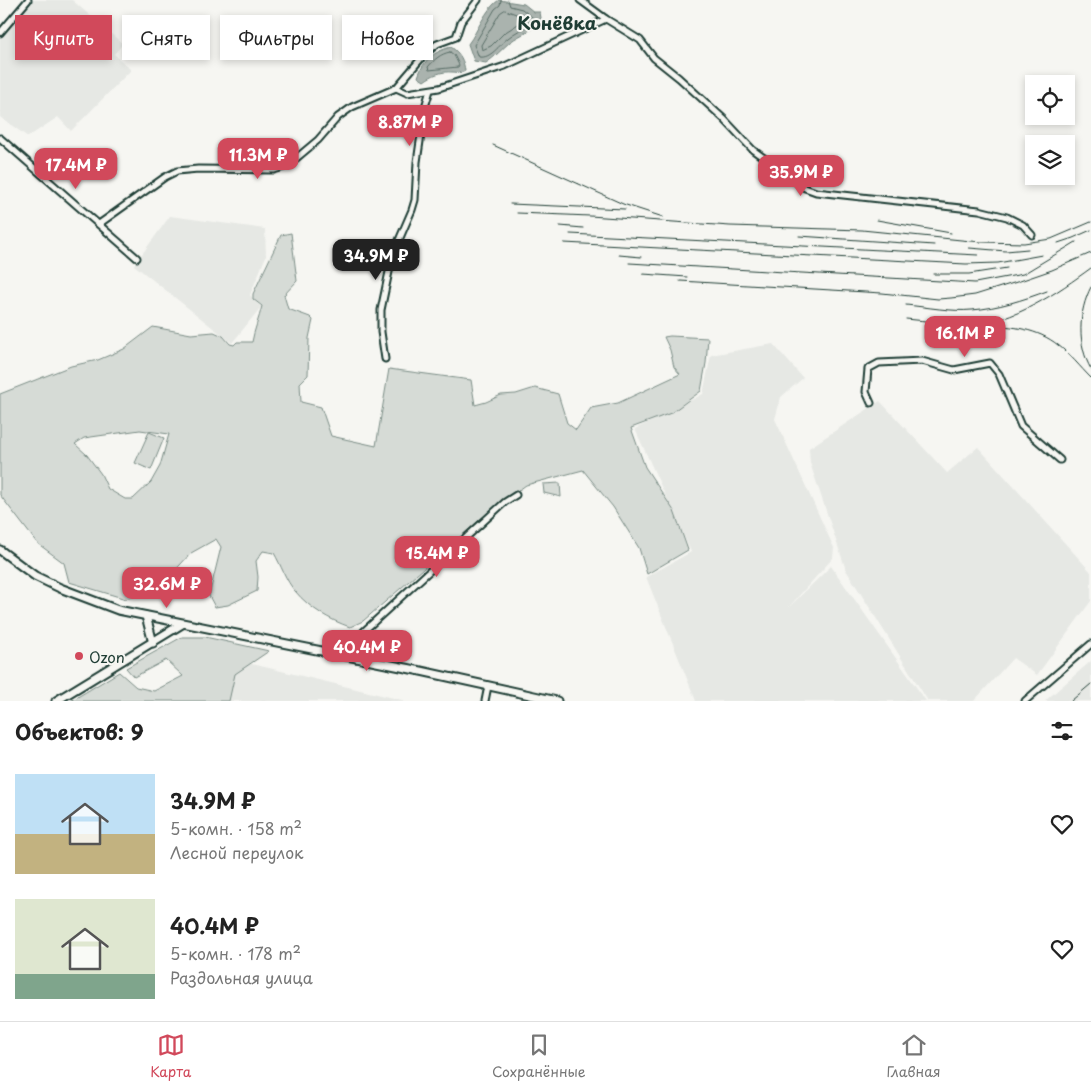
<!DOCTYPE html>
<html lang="ru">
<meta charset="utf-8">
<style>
:root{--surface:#fff;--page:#f6f6f6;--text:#222;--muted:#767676;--line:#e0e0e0;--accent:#d1495b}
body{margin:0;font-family:"Playpen Sans",sans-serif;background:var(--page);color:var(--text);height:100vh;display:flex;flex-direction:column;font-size:19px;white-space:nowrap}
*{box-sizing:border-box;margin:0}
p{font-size:16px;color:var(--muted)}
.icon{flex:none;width:28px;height:28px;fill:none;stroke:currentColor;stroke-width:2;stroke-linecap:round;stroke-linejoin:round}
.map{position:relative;height:701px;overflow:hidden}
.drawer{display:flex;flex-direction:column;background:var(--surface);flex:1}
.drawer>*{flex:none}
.banner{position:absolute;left:15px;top:15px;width:500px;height:45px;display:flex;gap:10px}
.fabs{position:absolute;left:1025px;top:75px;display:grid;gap:10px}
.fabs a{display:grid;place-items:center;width:50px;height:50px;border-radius:0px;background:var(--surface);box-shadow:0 2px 8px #0003;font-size:25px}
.price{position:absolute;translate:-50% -42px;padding:0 11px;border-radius:10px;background:var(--accent);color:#fff;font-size:16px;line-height:32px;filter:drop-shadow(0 1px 2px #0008)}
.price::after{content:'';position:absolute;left:50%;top:30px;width:15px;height:11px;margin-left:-8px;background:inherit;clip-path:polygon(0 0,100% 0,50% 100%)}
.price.current{background:#222;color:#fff}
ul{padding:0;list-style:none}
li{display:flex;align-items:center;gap:15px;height:125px;padding:0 15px}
li span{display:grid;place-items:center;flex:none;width:140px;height:100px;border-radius:0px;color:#555}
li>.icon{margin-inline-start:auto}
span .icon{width:60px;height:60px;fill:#fffc;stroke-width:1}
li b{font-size:21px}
h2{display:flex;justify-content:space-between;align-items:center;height:60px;padding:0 15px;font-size:21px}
.pill{padding:0 18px;border-radius:0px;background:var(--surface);box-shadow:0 2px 8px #0003;font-size:18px;line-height:45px}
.pill.current{background:var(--accent);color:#fff}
.tabs{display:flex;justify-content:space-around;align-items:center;height:70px;border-top:1px solid var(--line);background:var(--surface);font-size:14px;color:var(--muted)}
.tabs a{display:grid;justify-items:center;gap:2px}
.tabs .current{color:var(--accent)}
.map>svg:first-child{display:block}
.built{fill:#e6e8e4}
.green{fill:#d6dbd6;stroke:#7a8c85;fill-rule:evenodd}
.water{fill:#aab3ae;stroke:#72847d}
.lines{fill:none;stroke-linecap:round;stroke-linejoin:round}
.shore{stroke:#576c65;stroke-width:1}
.street-casing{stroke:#1f3d34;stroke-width:9}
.secondary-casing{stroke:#1f3d34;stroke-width:11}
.street{stroke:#f6f6f2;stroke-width:5}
.secondary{stroke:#f6f6f2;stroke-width:7}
.rail{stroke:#1f3d34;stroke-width:1}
.poi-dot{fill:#d1495b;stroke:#f6f6f2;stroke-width:2}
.labels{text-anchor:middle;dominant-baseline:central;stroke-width:4;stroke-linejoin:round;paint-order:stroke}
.poi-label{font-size:15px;fill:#1f3d34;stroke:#f6f6f2;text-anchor:start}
.quarter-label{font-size:18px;font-weight:bold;fill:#1f3d34;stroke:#f6f6f2}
</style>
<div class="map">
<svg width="1091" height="701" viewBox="0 0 1091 701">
<rect width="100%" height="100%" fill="#f6f6f2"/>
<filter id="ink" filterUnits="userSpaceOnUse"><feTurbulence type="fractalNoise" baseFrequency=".02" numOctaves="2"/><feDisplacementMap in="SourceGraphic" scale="10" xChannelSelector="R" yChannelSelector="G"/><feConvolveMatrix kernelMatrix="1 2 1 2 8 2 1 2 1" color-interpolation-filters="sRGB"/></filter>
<g filter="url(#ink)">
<!-- built -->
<g class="built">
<path d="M32,0h40l51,44 -9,10 17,16 -60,61 -13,-14 -30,20 -28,-20v-79z"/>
<path d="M170,216l95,13 1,27 -16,39 11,12 -29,36 -98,-78z"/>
<path d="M773,344l30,34 -22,19 -6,22 59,129 -1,10 -45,50 43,-42 95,135h-230l-50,-124 45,-25 -56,-123 68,-35 8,-39z"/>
<path d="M880,401l67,72 31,-26 113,125v29l-54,74 -24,-17 -39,43h-46l-82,-131 -36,-107 -1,-15z"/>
<path d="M235,660l171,41h-181z"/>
<path d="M1091,661v40h-46z"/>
</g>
<!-- green -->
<g class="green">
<path d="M291,233l6,48 -13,14 4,14 22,8 3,3 -4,18 -1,37 -8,8 1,19 20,5 10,29 45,10 13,-77 82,11 4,25 11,-3 15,-7 15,-1 19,-6 23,6 9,29 9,7 15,-22 27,-5 62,-29 -6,-7 -4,-17 -6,-13 6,-1 38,2 -2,25 -5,28 -30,22 -40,15 14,39 29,44 14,39 -41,24 -8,-26 -26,-41 -30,-37 -57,15 -35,25 -128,111 -13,6c-20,-7 -40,-18 -55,-36 -9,-10 -14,-26 -21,-38l-11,-2 -7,10 2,16 -1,14 -29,14 -13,2 -6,-11 12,-49 -5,-8 -25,14 -33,36 -32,10 -57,-17 -5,-19 -27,-20 -37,-48v-101l71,-28 27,-6 26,-11 29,-22 38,7 23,-2 9,4 7,8 4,1 3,-3h15c2,-12 7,-23 10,-36l-9,-7v-5l28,-59zM140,430l29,4 -9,32 -9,16 -18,17h-8l-17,-10 -7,-15 -14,-19 -12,-11 9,-6z"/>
<path d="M149,432l15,6 -13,32 -16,-7z"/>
<path d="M560,483l1,14 -17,-4 -1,-9z"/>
<path d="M182,637h23l64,14 -34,23 -6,27h-158l48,-29 17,15 18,4 29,-15 -17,-16 -32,17 -8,-9z"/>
</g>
<!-- water -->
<g class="water">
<path d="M499,0l25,4 10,8h6l1,6c-8,14 -19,15 -31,24 -8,7 -15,15 -24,21l-12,-2 -6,-17c10,-13 17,-35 31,-44z"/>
<path d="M451,47c9,6 13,14 14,24 -5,3 -7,1 -13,1 -10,-1 -20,3 -28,9l-6,-4c5,-17 17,-26 33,-30z"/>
</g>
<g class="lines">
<!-- shore -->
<g class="shore">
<path d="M501,0l-1,5 -5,4 -21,36 5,12c12,2 20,-12 29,-19 7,-6 16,-10 24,-14l2,-4 -1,-2 -11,-9 -12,-3 -2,-6"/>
<path d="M505,10l14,5 4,3v3l-19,12 -13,13 -9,4 -1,-5 19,-32z"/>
<path d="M450,52l4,3 5,10 -1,2 -29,3 -1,-3c7,-8 12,-13 22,-15z"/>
</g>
<defs>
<g id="street">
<path d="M580,0l26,19 34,21 14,18 25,20 45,41 29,31 52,38 11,4 163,18 28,7 16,8 9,10"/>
<path d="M0,33l28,-33"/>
<path d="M396,88l11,5 32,-5 66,-22 101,-47"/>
<path d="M0,138l137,120"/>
<path d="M99,224l66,-47 12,-6 21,-2 76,1 13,-4 31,-26 20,-23 14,-10 44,-19 29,-34 12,-10 19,-7 5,-15 17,-22"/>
<path d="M385,359l-4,-27v-22l9,-43 6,-20 16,-37 3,-10 2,-38 8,-55 5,-17"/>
<path d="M871,403l-5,-11 2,-23 11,-6 43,-2 32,9 36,-7 9,11 22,52 39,34"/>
<path d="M356,659l5,-24 3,-4 141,-129 11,-7"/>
<path d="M485,701l3,-15"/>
<path d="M1025,701l66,-57"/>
</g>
<g id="secondary">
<path d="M0,550l35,26 25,12 58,22 303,61 136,30"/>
<path d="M146,616l7,27"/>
<path d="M56,701l126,-77"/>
</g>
</defs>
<!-- street casing -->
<use href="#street" class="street-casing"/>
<!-- secondary casing -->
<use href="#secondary" class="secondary-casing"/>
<!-- street -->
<use href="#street" class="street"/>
<!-- secondary -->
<use href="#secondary" class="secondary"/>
<!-- rail -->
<g class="rail">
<path d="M493,145l130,59 40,13"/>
<path d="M510,204l115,5"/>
<path d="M517,213l73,3 140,10 132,4 119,12 43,1 27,-4 40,-17"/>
<path d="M877,220l74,13"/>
<path d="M560,226l23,2"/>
<path d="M570,234l408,21"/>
<path d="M799,236l135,9"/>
<path d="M564,243l402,21 32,-1 44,-8"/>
<path d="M1058,243l15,-5 18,-8"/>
<path d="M969,248l37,3 22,-2"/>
<path d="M619,255l22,2"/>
<path d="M629,263l346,20 48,-9 53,-32"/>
<path d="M643,274l44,3"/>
<path d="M933,274h36l38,-6"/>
<path d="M680,281l202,12 56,6 13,-1 24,-3 45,-14 32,-11 39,-17"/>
<path d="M1091,287c-13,25 -14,58 0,82"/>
<path d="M906,305c21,2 46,7 66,5 26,-2 51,-10 75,-19"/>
<path d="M906,319c21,2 43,5 65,5 41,0 87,-32 120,-56"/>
<path d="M987,325c25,1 51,4 71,20 12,9 22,22 33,33"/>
<path d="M1071,701l20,-17"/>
</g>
</g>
</g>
<!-- markers -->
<circle class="poi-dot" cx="79" cy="656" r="5"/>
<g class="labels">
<!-- poi labels -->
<g class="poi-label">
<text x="89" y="656">Ozon</text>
</g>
<!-- quarter labels -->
<g class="quarter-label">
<text x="557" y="22">Конёвка</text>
</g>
</g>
</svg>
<div class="fabs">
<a><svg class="icon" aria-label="locate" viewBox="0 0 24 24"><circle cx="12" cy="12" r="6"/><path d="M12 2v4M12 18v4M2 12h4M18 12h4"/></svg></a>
<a><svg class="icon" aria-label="layers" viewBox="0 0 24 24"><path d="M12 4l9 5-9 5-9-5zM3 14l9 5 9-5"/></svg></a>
</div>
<b class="price" style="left:410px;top:147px">8.87M ₽</b>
<b class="price" style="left:258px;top:180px">11.3M ₽</b>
<b class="price" style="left:76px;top:190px">17.4M ₽</b>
<b class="price" style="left:801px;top:197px">35.9M ₽</b>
<b class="price current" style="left:376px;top:281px">34.9M ₽</b>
<b class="price" style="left:965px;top:358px">16.1M ₽</b>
<b class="price" style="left:437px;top:578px">15.4M ₽</b>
<b class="price" style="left:167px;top:609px">32.6M ₽</b>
<b class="price" style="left:367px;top:672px">40.4M ₽</b>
<div class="banner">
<a class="pill current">Купить</a>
<a class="pill">Снять</a>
<a class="pill">Фильтры</a>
<a class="pill">Новое</a>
</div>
</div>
<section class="drawer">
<h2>Объектов: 9<svg class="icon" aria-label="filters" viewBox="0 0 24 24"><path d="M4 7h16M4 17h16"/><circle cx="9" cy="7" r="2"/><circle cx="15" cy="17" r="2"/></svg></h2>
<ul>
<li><span style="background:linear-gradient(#bfe0f5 60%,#c2b280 0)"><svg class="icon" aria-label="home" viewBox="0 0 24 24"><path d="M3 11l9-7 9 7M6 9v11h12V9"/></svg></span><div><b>34.9M ₽</b><p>5-комн. · 158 m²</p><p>Лесной переулок</p></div><svg class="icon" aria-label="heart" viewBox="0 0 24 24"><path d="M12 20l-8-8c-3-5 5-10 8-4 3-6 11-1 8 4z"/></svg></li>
<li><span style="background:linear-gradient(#dfe7d0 75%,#7fa58c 0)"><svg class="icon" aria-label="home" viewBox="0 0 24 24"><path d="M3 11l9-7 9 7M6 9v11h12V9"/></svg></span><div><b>40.4M ₽</b><p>5-комн. · 178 m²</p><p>Раздольная улица</p></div><svg class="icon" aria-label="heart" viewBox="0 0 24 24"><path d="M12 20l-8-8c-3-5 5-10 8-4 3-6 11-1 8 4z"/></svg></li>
</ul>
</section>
<nav class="tabs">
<a class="current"><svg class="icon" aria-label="map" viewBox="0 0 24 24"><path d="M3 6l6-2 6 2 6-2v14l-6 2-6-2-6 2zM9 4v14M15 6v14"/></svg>Карта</a>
<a><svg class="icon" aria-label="saved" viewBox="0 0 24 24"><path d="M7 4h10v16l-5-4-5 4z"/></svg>Сохранённые</a>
<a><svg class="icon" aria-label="home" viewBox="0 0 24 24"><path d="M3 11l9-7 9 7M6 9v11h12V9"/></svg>Главная</a>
</nav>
